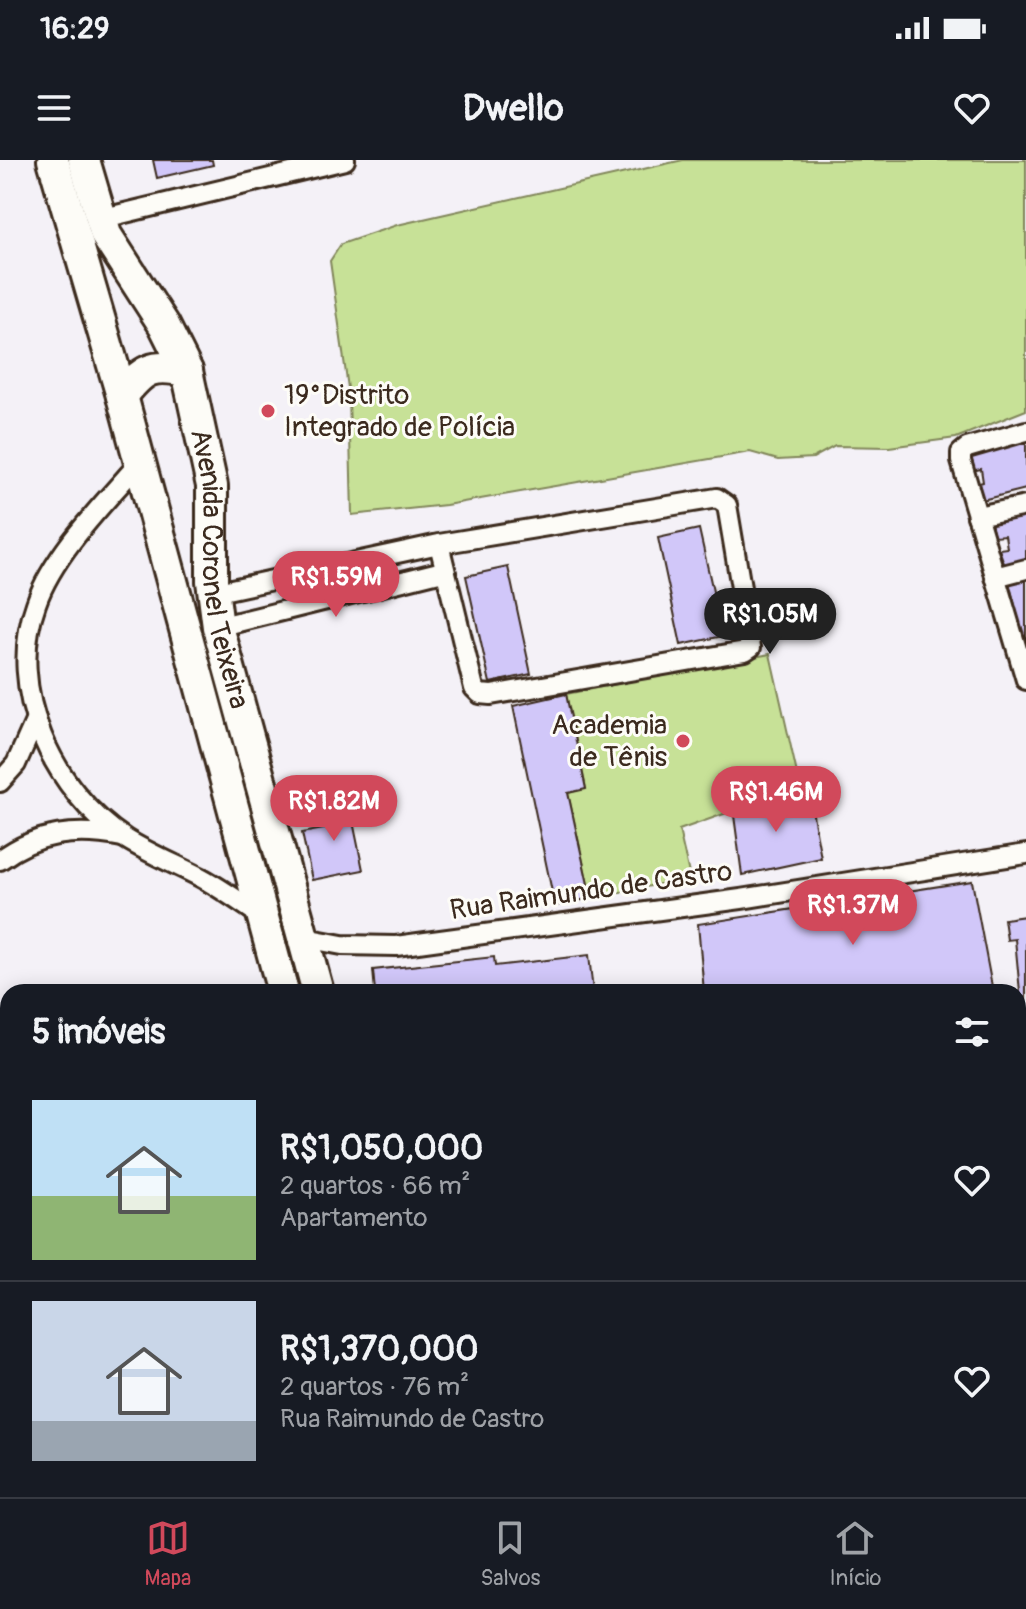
<!DOCTYPE html>
<html lang="pt">
<meta charset="utf-8">
<style>
:root{--surface:#171b24;--page:#20242c;--text:#f1f3f6;--muted:#9ea1a6;--line:#363941;--accent:#d1495b}
body{margin:0;font-family:Pangolin,sans-serif;background:var(--page);color:var(--text);height:100vh;display:flex;flex-direction:column;font-size:30px;white-space:nowrap}
*{box-sizing:border-box;margin:0}
p{font-size:26px;color:var(--muted)}
.icon{flex:none;width:44px;height:44px;fill:none;stroke:currentColor;stroke-width:2;stroke-linecap:round;stroke-linejoin:round}
.map{position:relative;flex:1;overflow:hidden}
.side{position:absolute;left:0px;top:824px;width:1026px;height:514px;display:flex;flex-direction:column;background:var(--surface);border-radius:24px 24px 0 0;box-shadow:0 4px 20px #0003}
.side>*{flex:none}
.price{position:absolute;translate:-50% -68px;padding:0 18px;border-radius:28px;background:var(--accent);color:#fff;font-size:26px;line-height:52px;filter:drop-shadow(0 2px 4px #0008)}
.price::after{content:'';position:absolute;left:50%;top:48px;width:24px;height:18px;margin-left:-12px;background:inherit;clip-path:polygon(0 0,100% 0,50% 100%)}
.price.active{background:#222;color:#fff}
ul{padding:0;list-style:none}
li{display:flex;align-items:center;gap:24px;height:200px;padding:0 32px}
li+li{border-top:2px solid var(--line)}
li span{display:grid;place-items:center;flex:none;width:224px;height:160px;border-radius:0px;color:#555}
li>.icon{margin-inline-start:auto}
span .icon{width:96px;height:96px;fill:#fffc;stroke-width:1}
li b{font-size:34px}
h2{display:flex;justify-content:space-between;align-items:center;height:96px;padding:0 32px;font-size:34px}
.status{display:flex;justify-content:space-between;align-items:center;height:56px;padding:0 40px;background:var(--surface);direction:ltr}
.status svg{height:22px;fill:currentColor}
header{display:flex;justify-content:space-between;align-items:center;height:104px;padding:0 32px;background:var(--surface);font-size:36px;font-weight:700}
.tab-bar{display:flex;justify-content:space-around;align-items:center;height:112px;border-top:2px solid var(--line);background:var(--surface);font-size:22px;color:var(--muted)}
.tab-bar a{display:grid;justify-items:center;gap:4px}
.tab-bar .active{color:var(--accent)}
.map>svg:first-child{display:block}
.green{fill:#c7e197;stroke:#81865a;stroke-width:2}
.building{fill:#d1c7f9;stroke:#3b2a1e;stroke-width:2}
.lines{fill:none;stroke-linecap:round;stroke-linejoin:round}
.minor-casing{stroke:#3b2a1e;stroke-width:24}
.trunk-casing{stroke:#3b2a1e;stroke-width:36}
.minor{stroke:#fdfcf7;stroke-width:18}
.trunk{stroke:#fdfcf7;stroke-width:30}
.poi-dot{fill:#d1495b;stroke:#fdfcf7;stroke-width:3}
.labels{text-anchor:middle;dominant-baseline:central;stroke-width:6;stroke-linejoin:round;paint-order:stroke}
.poi-label{font-size:28px;fill:#3b2a1e;stroke:#fdfcf7;text-anchor:start}
.street-label{font-size:28px;fill:#3b2a1e;stroke:#fdfcf7}
</style>
<div class="status"><b>16:29</b><svg viewBox="0 0 49 12"><path d="M0 12V9h3v3zM5 12V6h3v6zM10 12V3h3v9zM15 12V0h3v12zM26 1h20v11H26zM47 4h2v5h-2z"/></svg></div>
<header><svg class="icon" aria-label="menu" viewBox="0 0 24 24"><path d="M4 6h16M4 12h16M4 18h16"/></svg>Dwello<svg class="icon" aria-label="heart" viewBox="0 0 24 24"><path d="M12 20l-8-8c-3-5 5-10 8-4 3-6 11-1 8 4z"/></svg></header>
<div class="map">
<svg width="1026" height="1337" viewBox="0 0 1026 1337">
<rect width="100%" height="100%" fill="#f4f1f7"/>
<filter id="ink" filterUnits="userSpaceOnUse"><feTurbulence type="fractalNoise" baseFrequency=".0125" numOctaves="2"/><feDisplacementMap in="SourceGraphic" scale="16" xChannelSelector="R" yChannelSelector="G"/><feConvolveMatrix kernelMatrix="1 2 1 2 8 2 1 2 1" color-interpolation-filters="sRGB"/></filter>
<g filter="url(#ink)">
<!-- green -->
<g class="green">
<path d="M683,0h343v250l-70,28 -67,9 -54,-1 -22,12 -35,2 -28,-8 -304,53 -94,10 -3,-120 -19,-134 11,-17 56,-19z"/>
<path d="M770,494l30,133 -121,43 11,48 -99,20 -23,-105 18,-5 -20,-94z"/>
</g>
<!-- building -->
<g class="building">
<path d="M153,0h59l1,5 -56,13z"/>
<path d="M1026,281v48l-44,11 -6,-16 7,-2 -2,-13 -10,2 -4,-18z"/>
<path d="M1026,351v49l-21,6 -6,-17 8,-1 -2,-13 -11,1 -4,-17z"/>
<path d="M699,369l24,107 -42,9 -23,-107z"/>
<path d="M508,407l23,107 -41,9 -24,-107z"/>
<path d="M1025,417l1,3v68l-17,-66z"/>
<path d="M566,534l20,95 -18,4 23,105 -36,8 -42,-200z"/>
<path d="M809,633l12,65 -79,17 -9,-67z"/>
<path d="M348,637l15,73 -51,10 -10,-47 27,-5 -5,-26z"/>
<path d="M972,721l21,111h-289l-6,-68z"/>
<path d="M1026,756v106h-7l-1,-18 3,-1 -6,-64 -8,1 -3,-21z"/>
<path d="M589,795l4,37h-218l-2,-22 121,-13 1,9z"/>
<path d="M1026,964v33l-8,1v-33z"/>
<path d="M1026,1117v21l-8,1v-21z"/>
<path d="M8,1197v133h198l8,7h-214v-132z"/>
</g>
<g class="lines">
<defs>
<g id="minor">
<path d="M100,59l245,-59"/>
<path d="M1026,271l-59,17 -6,5v8l65,219"/>
<path d="M140,302c-35,40 -87,92 -104,142 -31,85 17,188 90,235 24,15 51,26 76,39 22,12 42,27 62,40"/>
<path d="M977,356l49,-10"/>
<path d="M995,417l31,-8"/>
<path d="M213,433l226,-49 278,-46 10,7 24,142 -6,4 -254,44 -11,-1 -6,-6 -35,-144"/>
<path d="M218,467l225,-56"/>
<path d="M0,622l16,-18 20,-45"/>
<path d="M0,700c38,-28 77,-32 122,-23"/>
<path d="M305,778l37,7 54,1 345,-47 285,-45"/>
<path d="M1018,918l8,-2"/>
<path d="M1018,1037l8,-1"/>
<path d="M1018,1075l8,-1"/>
<path d="M0,1118h8"/>
<path d="M0,1140l8,2"/>
<path d="M1018,1272l8,3"/>
<path d="M290,1330l3,7"/>
<path d="M735,1330l15,7"/>
</g>
<g id="trunk">
<path d="M53,0l69,236 161,596"/>
<path id="s1" d="M84,0l22,75 58,90 23,46 25,115v95l6,46 100,365"/>
<path d="M122,236c22,-28 30,-32 65,-25"/>
<path d="M326,1337l2,-7"/>
<path d="M355,1337l2,-7"/>
</g>
</defs>
<!-- minor casing -->
<use href="#minor" class="minor-casing"/>
<!-- trunk casing -->
<use href="#trunk" class="trunk-casing"/>
<!-- minor -->
<use href="#minor" class="minor"/>
<!-- trunk -->
<use href="#trunk" class="trunk"/>
</g>
</g>
<!-- markers -->
<g class="poi-dot">
<circle cx="268" cy="251" r="8"/>
<circle cx="683" cy="581" r="8"/>
</g>
<g class="labels">
<!-- poi labels -->
<g class="poi-label">
<text x="284" y="235">19°Distrito<tspan x="284" dy="32">Integrado de Polícia</tspan></text>
<text x="667" y="565" text-anchor="end">Academia<tspan x="667" dy="32">de Tênis</tspan></text>
</g>
<!-- street labels -->
<g class="street-label">
<text stroke="none"><textPath href="#s1" startOffset="438">Avenida Coronel Teixeira</textPath></text>
<text transform="translate(591 731) rotate(-8)">Rua Raimundo de Castro</text>
</g>
</g>
</svg>
<b class="price" style="left:336px;top:459px">R$1.59M</b>
<b class="price active" style="left:770px;top:496px">R$1.05M</b>
<b class="price" style="left:776px;top:674px">R$1.46M</b>
<b class="price" style="left:334px;top:683px">R$1.82M</b>
<b class="price" style="left:853px;top:787px">R$1.37M</b>
<section class="side">
<h2>5 imóveis<svg class="icon" aria-label="filters" viewBox="0 0 24 24"><path d="M4 7h16M4 17h16"/><circle cx="9" cy="7" r="2"/><circle cx="15" cy="17" r="2"/></svg></h2>
<ul>
<li><span style="background:linear-gradient(#bfe0f5 60%,#8fb573 0)"><svg class="icon" aria-label="home" viewBox="0 0 24 24"><path d="M3 11l9-7 9 7M6 9v11h12V9"/></svg></span><div><b>R$1,050,000</b><p>2 quartos · 66 m²</p><p>Apartamento</p></div><svg class="icon" aria-label="heart" viewBox="0 0 24 24"><path d="M12 20l-8-8c-3-5 5-10 8-4 3-6 11-1 8 4z"/></svg></li>
<li><span style="background:linear-gradient(#c9d6e8 75%,#9aa5b1 0)"><svg class="icon" aria-label="home" viewBox="0 0 24 24"><path d="M3 11l9-7 9 7M6 9v11h12V9"/></svg></span><div><b>R$1,370,000</b><p>2 quartos · 76 m²</p><p>Rua Raimundo de Castro</p></div><svg class="icon" aria-label="heart" viewBox="0 0 24 24"><path d="M12 20l-8-8c-3-5 5-10 8-4 3-6 11-1 8 4z"/></svg></li>
</ul>
</section>
</div>
<nav class="tab-bar">
<a class="active"><svg class="icon" aria-label="map" viewBox="0 0 24 24"><path d="M3 6l6-2 6 2 6-2v14l-6 2-6-2-6 2zM9 4v14M15 6v14"/></svg>Mapa</a>
<a><svg class="icon" aria-label="saved" viewBox="0 0 24 24"><path d="M7 4h10v16l-5-4-5 4z"/></svg>Salvos</a>
<a><svg class="icon" aria-label="home" viewBox="0 0 24 24"><path d="M3 11l9-7 9 7M6 9v11h12V9"/></svg>Início</a>
</nav>
